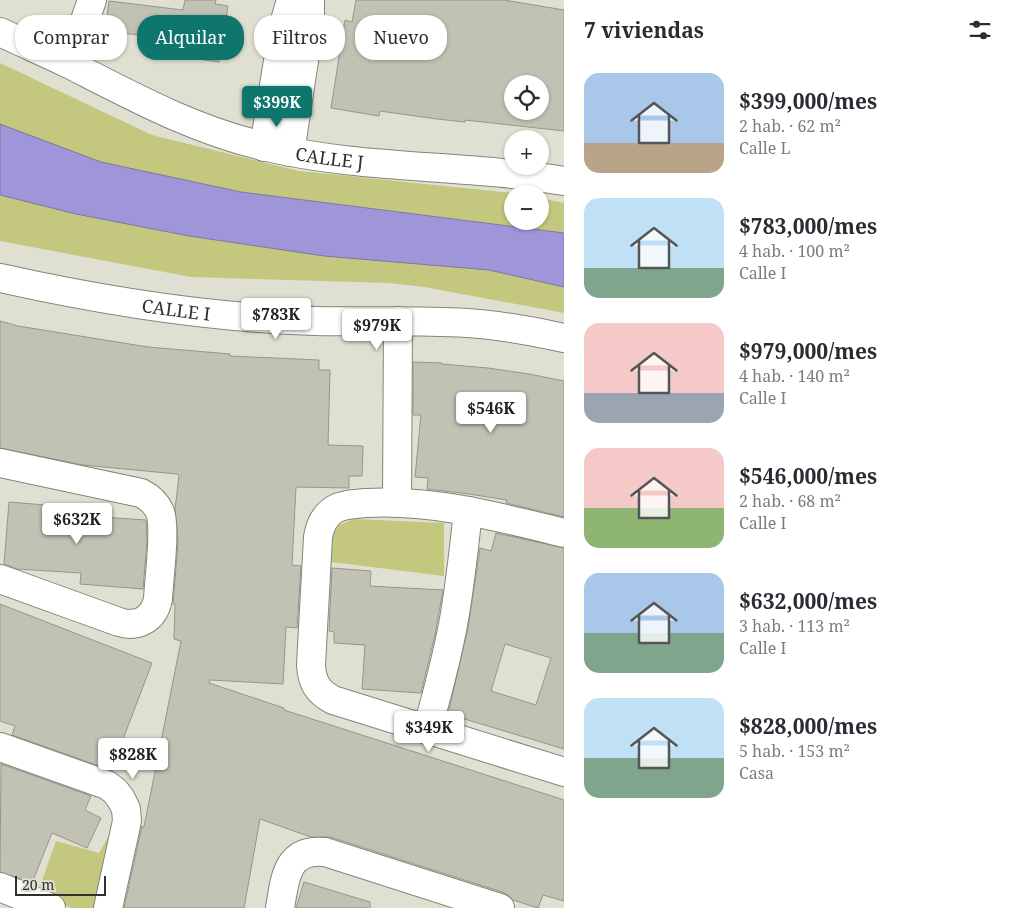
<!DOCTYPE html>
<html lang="es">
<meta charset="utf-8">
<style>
:root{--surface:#fff;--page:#f2f2f3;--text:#2b2b33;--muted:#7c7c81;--accent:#0f766e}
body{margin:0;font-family:"Noto Serif",serif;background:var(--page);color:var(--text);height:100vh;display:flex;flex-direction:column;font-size:19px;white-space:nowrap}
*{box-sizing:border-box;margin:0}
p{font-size:16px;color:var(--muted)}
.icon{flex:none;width:28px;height:28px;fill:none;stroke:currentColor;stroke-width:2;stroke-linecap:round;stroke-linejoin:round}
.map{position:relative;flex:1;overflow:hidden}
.side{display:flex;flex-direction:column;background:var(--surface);width:450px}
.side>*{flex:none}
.top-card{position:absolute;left:15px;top:15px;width:474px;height:45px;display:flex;gap:10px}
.tools{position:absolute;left:504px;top:75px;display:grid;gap:10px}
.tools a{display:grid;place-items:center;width:45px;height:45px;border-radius:50%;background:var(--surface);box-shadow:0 1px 4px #0004;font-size:25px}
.scale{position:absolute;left:15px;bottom:12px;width:91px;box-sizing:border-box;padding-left:5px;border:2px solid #31312b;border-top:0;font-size:14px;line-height:18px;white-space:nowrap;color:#31312b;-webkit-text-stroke:4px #dfe0d2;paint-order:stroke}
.price{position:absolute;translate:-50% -42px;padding:0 11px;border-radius:5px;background:#fff;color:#222;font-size:16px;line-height:32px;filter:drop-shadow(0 1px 2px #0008)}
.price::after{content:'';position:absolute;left:50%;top:30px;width:15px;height:11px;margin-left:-8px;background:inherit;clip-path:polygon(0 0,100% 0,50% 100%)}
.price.active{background:var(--accent);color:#fff}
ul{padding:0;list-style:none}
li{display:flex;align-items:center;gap:15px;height:125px;padding:0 20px}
li span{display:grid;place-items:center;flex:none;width:140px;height:100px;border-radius:15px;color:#555}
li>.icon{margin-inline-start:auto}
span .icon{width:60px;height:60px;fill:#fffc;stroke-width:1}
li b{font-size:21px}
h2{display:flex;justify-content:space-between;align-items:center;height:60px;padding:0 20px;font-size:21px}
.chip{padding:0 18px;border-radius:20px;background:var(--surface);box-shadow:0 1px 4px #0004;font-size:18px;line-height:45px}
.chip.active{background:var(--accent);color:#fff}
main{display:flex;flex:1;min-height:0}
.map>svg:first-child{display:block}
.green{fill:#c4c77e}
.water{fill:#9f95d8;stroke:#7e77a4}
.building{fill:#c1c2b4;stroke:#959689;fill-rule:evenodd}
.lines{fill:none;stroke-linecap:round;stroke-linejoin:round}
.street-casing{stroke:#848578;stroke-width:30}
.street{stroke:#fff;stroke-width:28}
.labels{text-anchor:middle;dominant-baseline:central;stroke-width:5;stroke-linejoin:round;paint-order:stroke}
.street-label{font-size:18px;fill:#31312b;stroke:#dfe0d2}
</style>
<main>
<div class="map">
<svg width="564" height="908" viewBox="0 0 564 908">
<rect width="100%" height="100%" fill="#dfe0d2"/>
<!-- green -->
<g class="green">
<path d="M0,63l152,72 147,36 223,23h-10v27h28v-23l24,5v110l-140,-26 -34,-4 -199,-6 -191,-36z"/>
<path d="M354,519l90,4v53l-113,-14v-19l6,-17z"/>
<path d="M115,825l-17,79 -4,4h-23l-33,-16 18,-51 43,12z"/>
</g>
<!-- water -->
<path class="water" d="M0,124l101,38 140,30 323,41v54l-75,-17 -165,-14 -135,-20 -113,-22 -76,-19z"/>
<!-- building -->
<g class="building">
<path d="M185,0h31l-1,4 13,2 -9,56 -48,-7 2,-16 -68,-8 4,-30 74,9z"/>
<path d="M356,0h148l60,10v121l-99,-11v2l-28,-3 -57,-8 -1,5 -48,-8 14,-88 7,2zM512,84h28v27h-28z"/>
<path d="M0,321l18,5 130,21 82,7v2l89,4v10h11l-2,75 35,1 -1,30h-13v12l-53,-1 -4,78 9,1 -4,62 -11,-1 -3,57 -73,-4 -1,3 75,25v2l280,90v101l-21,-6 -5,13 -25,-8 -8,-7 -175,-56h-19l-51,-18 -16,89h-120l18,-82 2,1 37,-186 -7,-2 1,-35h-2l5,-62 -3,-33 4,-33 -2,-2 -94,-9 -83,-17z"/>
<path d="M413,362l29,1v1l46,4 41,6 35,7v136l-58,-14 1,-3 -38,-6 -42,-5 1,-11 -13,-1 6,-62h-8z"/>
<path d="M9,502l48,4 -1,8 90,6 1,21 -4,48 -63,-5 1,-11 -64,-4 -13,-5z"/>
<path d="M496,533l68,15v201l-116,-35 20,-86 12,-80 11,3zM505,644l46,14 -15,47 -45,-14z"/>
<path d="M332,568l39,3 -1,15 73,4 -8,45 -14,58 -59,-4 3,-44 -31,-2v-11l-5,-1z"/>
<path d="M0,604l152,59 -38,100 -9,-3 -3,7 -90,-32 3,-9 -15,-5z"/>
<path d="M1,764l90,32 -6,14 16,8 -14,30 -35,-15 -20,50 -32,-11z"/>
<path d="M304,882l66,20v6h-74z"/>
</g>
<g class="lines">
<defs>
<g id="street">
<path id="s1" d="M0,32c23,11 46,21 69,32 63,32 125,66 194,82 99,24 201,18 301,35"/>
<path d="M67,63l15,-34 10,-29"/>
<path d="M264,147l20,-123 7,-24"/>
<path d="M290,152l20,-130v-22"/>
<path id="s2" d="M0,278c103,23 209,40 315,43 51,1 101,-1 152,2 32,2 65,8 97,15"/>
<path d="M0,463l141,30c8,4 15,10 19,19 6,16 -1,67 -2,87 -4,20 -20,29 -39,23l-119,-43"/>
<path d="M397,503l1,-182"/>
<path d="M564,533c-65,-16 -132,-34 -199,-30 -10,1 -21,1 -30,6 -10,6 -15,16 -17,28l-7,128c1,18 7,27 22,35l231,72"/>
<path d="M427,730c10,-35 19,-69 26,-105 7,-38 11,-76 15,-114"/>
<path d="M0,747l107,38 8,6 6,8 5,10 1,12 -19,87"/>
<path d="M0,887l51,21"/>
<path d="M280,908c5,-29 6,-60 45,-56l175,56"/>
</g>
</defs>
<!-- street casing -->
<use href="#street" class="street-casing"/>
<!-- street -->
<use href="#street" class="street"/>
</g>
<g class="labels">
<!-- street labels -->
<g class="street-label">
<text stroke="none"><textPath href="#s1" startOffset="355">CALLE J</textPath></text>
<text stroke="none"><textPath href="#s2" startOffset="179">CALLE I</textPath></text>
</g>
</g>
</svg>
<div class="tools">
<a><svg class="icon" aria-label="locate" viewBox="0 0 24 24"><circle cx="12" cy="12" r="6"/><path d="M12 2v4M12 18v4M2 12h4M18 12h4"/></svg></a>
<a>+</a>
<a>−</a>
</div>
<div class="scale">20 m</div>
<b class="price active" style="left:277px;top:128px">$399K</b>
<b class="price" style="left:276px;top:340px">$783K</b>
<b class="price" style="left:377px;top:351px">$979K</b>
<b class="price" style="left:491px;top:434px">$546K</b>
<b class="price" style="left:77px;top:545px">$632K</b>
<b class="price" style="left:429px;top:753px">$349K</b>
<b class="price" style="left:133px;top:780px">$828K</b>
<div class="top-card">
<a class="chip">Comprar</a>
<a class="chip active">Alquilar</a>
<a class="chip">Filtros</a>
<a class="chip">Nuevo</a>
</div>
</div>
<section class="side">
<h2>7 viviendas<svg class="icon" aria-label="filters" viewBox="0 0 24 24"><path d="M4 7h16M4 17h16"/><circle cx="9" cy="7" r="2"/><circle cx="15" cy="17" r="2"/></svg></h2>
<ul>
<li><span style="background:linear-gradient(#a9c7e8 70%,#b9a48a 0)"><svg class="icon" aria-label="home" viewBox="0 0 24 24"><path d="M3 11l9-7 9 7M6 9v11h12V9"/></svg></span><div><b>$399,000/mes</b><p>2 hab. · 62 m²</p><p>Calle L</p></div></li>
<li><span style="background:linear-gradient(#bfe0f5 70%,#7fa58c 0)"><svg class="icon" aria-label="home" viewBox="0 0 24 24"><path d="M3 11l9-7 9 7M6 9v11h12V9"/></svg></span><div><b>$783,000/mes</b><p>4 hab. · 100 m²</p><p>Calle I</p></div></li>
<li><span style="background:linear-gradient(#f6c9c9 70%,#9aa5b1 0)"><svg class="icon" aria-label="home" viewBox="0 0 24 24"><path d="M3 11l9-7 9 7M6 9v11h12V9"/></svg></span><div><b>$979,000/mes</b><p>4 hab. · 140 m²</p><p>Calle I</p></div></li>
<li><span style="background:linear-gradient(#f6c9c9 60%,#8fb573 0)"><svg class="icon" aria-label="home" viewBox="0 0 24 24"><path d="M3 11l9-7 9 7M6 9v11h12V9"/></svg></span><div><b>$546,000/mes</b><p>2 hab. · 68 m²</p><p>Calle I</p></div></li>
<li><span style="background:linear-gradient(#a9c7e8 60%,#7fa58c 0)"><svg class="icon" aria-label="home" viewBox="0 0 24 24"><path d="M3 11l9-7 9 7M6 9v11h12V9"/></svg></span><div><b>$632,000/mes</b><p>3 hab. · 113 m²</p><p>Calle I</p></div></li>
<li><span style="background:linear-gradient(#bfe0f5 60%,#7fa58c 0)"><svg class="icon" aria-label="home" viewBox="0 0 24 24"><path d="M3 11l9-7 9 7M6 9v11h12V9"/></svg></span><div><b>$828,000/mes</b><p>5 hab. · 153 m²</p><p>Casa</p></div></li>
</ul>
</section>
</main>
